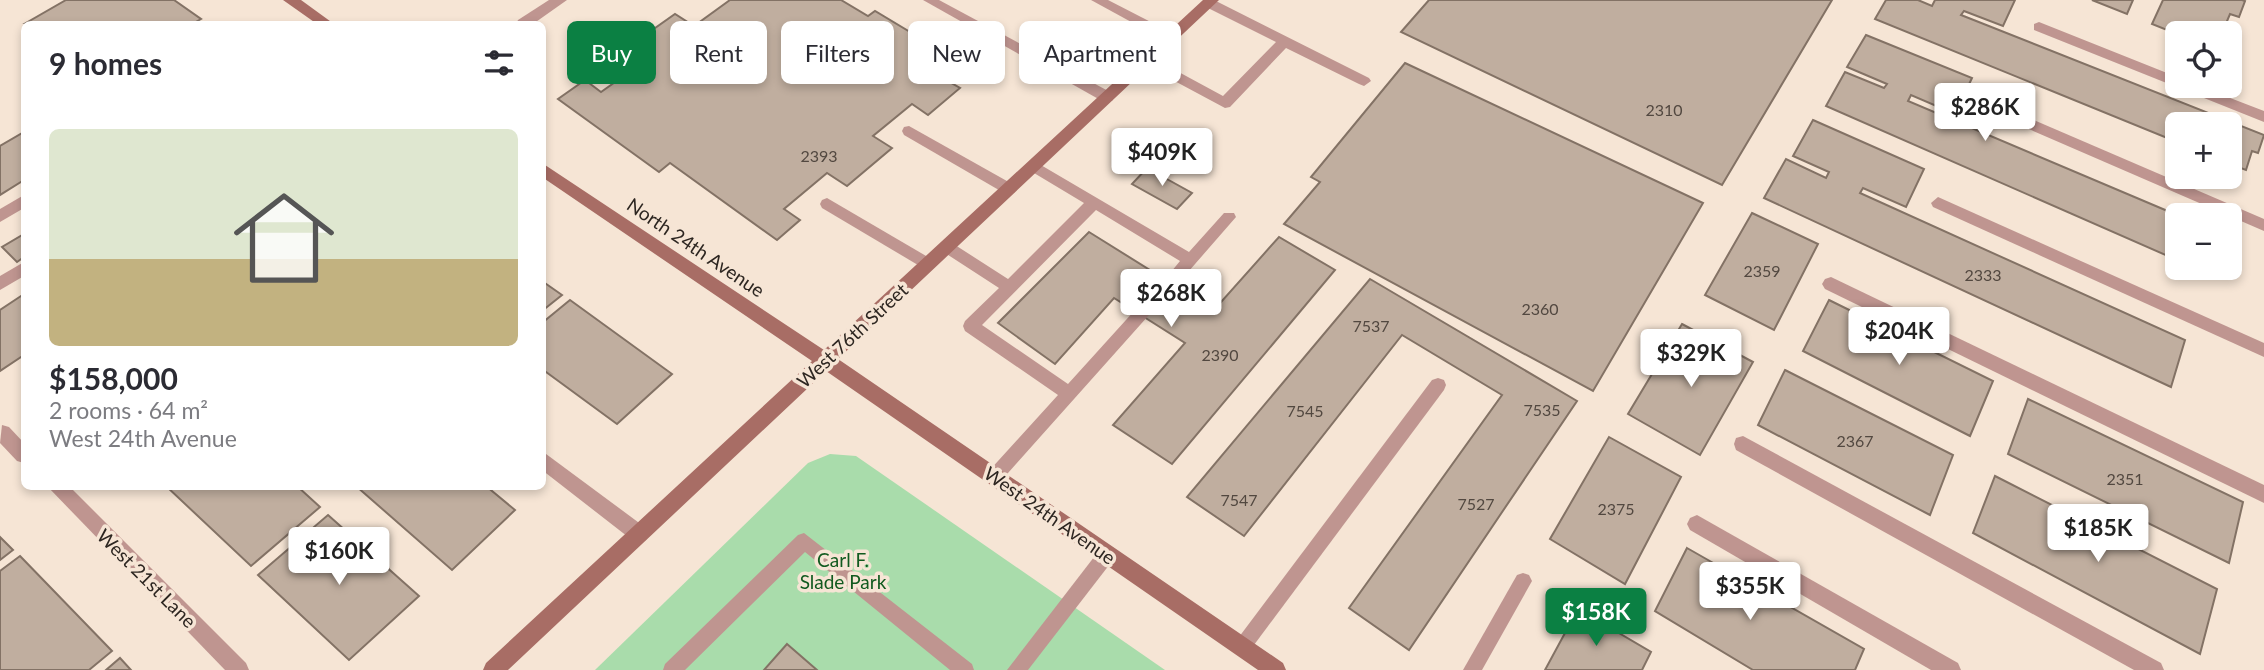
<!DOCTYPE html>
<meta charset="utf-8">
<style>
:root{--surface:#fff;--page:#f7f7f7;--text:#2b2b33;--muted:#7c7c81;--line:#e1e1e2;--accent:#0b8043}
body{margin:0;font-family:Lato,sans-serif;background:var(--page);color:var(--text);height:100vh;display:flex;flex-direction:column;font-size:26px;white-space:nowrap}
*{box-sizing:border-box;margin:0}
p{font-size:23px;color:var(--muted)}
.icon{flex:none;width:38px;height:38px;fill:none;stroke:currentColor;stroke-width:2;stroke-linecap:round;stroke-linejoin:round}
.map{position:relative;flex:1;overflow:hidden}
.details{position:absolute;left:21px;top:21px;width:525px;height:469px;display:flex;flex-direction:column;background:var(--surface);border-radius:10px;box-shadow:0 4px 10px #0003}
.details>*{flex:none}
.guide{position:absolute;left:567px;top:21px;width:665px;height:63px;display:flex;gap:14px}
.tools{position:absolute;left:2165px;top:21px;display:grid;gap:14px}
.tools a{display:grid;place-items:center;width:77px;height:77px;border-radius:10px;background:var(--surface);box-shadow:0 4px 10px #0003;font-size:35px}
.price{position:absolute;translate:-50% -60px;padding:0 16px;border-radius:7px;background:#fff;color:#222;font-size:23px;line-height:46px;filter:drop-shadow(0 2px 4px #0008)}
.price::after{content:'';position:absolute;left:50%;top:42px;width:21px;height:16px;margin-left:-10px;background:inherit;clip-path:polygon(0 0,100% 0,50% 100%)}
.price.current{background:var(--accent);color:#fff}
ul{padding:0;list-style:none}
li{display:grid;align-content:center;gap:14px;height:371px;padding:0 28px}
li+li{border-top:2px solid var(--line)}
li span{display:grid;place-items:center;height:217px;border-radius:10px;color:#555}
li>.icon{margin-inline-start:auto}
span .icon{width:126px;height:126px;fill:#fffc;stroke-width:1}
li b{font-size:30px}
h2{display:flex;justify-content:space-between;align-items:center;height:84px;padding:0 28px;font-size:30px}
.chip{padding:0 24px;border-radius:10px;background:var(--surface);box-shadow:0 4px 10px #0003;font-size:24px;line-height:63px}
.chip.current{background:var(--accent);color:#fff}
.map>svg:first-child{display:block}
.green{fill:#a9dcab}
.building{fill:#c0ae9f;stroke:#837265;stroke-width:2}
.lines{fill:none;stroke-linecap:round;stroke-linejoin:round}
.lane{fill:#bf9590;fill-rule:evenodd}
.street{fill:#bf9590;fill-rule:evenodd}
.secondary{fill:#a86d65;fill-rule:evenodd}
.labels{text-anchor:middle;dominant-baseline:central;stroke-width:7;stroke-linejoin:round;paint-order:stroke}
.number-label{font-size:16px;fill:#524840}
.street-label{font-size:19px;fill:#2d2621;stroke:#f6e5d5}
.park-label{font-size:19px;fill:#115a1f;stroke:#f6e5d5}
</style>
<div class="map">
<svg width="2264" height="670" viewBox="0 0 2264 670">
<rect width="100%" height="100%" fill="#f6e5d5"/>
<!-- green -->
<path class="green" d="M830,454l26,2 309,214h-570l213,-207z"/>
<!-- building -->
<g class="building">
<path d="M66,0h108l27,19 -9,5 -166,-1z"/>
<path d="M730,0h111l27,16 7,-5 85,51 -19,15 19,11 -32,27 -16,-11 -39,32 19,12 -45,38 -20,-13 -43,36 16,11 -23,20 -107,-77 -11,9 -101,-73 27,-19 16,12 41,-29 -18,-13 51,-36 19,12z"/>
<path d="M1429,0h403l-110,185 -321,-153z"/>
<path d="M1886,0h32l14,6 3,-6h80l-12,26 -39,-15 -3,4 303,120 -6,18 -6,-2 -6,19 -16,-6v-40h-53v18l-302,-123z"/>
<path d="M2092,0h41l-6,14z"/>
<path d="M2163,0h79l3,1 -6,16 -9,-3 -8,19 -45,1 -25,-10z"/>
<path d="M1866,35l106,43 -17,36 -44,-19 -3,6 269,114v45l-351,-154 19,-34 39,16 3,-4 -40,-17z"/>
<path d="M1405,63l298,140 -110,188 -309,-167 36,-42 -9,-5z"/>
<path d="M1813,120l111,49 -18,38 -43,-19 -3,5 325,147 -14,47 -407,-189 22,-39 40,19 3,-6 -36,-16z"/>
<path d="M24,132v48l-24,15v-49z"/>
<path d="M1147,168l45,25 -15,16 -45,-25z"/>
<path d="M1752,213l66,31 -44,86 -69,-35z"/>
<path d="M1089,232l125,78 65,-73 56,33 -163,194 -59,-39 72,-82 -71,-45 -59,66 -57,-41z"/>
<path d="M24,234v23l-7,5 -15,-15z"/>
<path d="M1370,279l207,122 -168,249 -60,-42 153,-213 -100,-60 -158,201 -57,-39z"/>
<path d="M542,281l20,14 -20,16z"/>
<path d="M24,294v61l-24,16v-61z"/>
<path d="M570,300l102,74 -55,50 -75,-55v-46z"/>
<path d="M1829,300l164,81 -23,55 -167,-85z"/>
<path d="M1682,324l71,38 -53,93 -72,-41z"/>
<path d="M1785,370l168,85 -23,60 -172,-90z"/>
<path d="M2028,399l215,103 -14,61 -221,-109z"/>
<path d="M1609,437l72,40 -56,107 -75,-45z"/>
<path d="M1995,476l222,113 -17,65 -227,-121z"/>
<path d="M166,486h131l23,21 -69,59z"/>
<path d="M356,486h130l29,24 -63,60z"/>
<path d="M328,515l91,81 -70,64 -91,-85z"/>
<path d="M0,537l13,13 -13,10z"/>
<path d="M1687,548l177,101 -9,21h-102l-98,-59z"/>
<path d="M20,556l92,95 -23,19h-89v-99z"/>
<path d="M1578,609l73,43 -9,18h-97z"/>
<path d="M787,644l30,26h-53z"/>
<path d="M120,658l11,12h-25z"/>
</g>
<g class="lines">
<!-- lane -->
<g class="lane">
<path d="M923,0h16l173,93 2,4 -2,4h-10z"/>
<path d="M1091,0h17l68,35 2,3 -2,3h-10z"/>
<path d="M1204,0h10l155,78 2,3 -7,5 -5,-2 -73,-36 -56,59 -5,1 -84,-45 -2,-3 2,-3h10l72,39 53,-54 -72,-36z"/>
<path d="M2039,22l138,55v9h22l65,25v11l-230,-92v-6z"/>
<path d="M1992,102l272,117v12l-277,-120 -2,-4 2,-4z"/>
<path d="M909,126l105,59 2,4 -2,4h-10l-100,-58 -2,-4 2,-4z"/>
<path d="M1034,161l155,91 35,-39h10l2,4 -61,70h-10l-3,-4 18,-22 -84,-51 -114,115 86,59 67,-74h12l2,5 -149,167 -6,3 -6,-3 -2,-5 2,-5 70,-77 -93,-64 -2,-5 2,-5 34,-33 -57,-37 -3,-4 3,-4h10l56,36 76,-76 -55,-33 -2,-4 2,-4z"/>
<path d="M24,195v13l-24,14v-13z"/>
<path d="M1938,197l326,146v14l-331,-150 -2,-4z"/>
<path d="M827,198l106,62 3,4 -3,4h-10l-101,-60 -2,-4 2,-4z"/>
<path d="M24,262v14l-24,14v-14z"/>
<path d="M1438,378l6,2 2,5 -2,5 -196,263 -6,3 -6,-3 -3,-6 3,-6 196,-261z"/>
<path d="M804,533l168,131 2,6h-24l-145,-118 -120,118h-22l2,-6 133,-129z"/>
<path d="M1107,546l6,2 3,6 -3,6 -85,110h-21l94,-122z"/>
<path d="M1523,573l6,2 3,6 -50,89h-19l54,-95z"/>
</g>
<!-- street -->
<g class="street">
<path d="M549,0h18l-34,24h-17l2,-4z"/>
<path d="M1831,277l433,208v18l-439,-214 -3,-5 3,-5z"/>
<path d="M2,425l7,2 15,16v20l-7,-2 -17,-18z"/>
<path d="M1743,436l418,227 3,7h-30l-398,-220 -2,-6 2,-6z"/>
<path d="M542,451l104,77 3,6 -3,6 -7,3 -7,-3 -90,-70z"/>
<path d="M47,486h22l177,177 3,7h-24z"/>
<path d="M1697,515l261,148 3,7h-30l-241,-140 -3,-6 3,-6z"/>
</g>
<!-- secondary -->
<g class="secondary">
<path d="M283,0h18l33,24h-17z"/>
<path d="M1203,0h16l-381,359 445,304 3,7h-28l-432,-299 -318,299h-25l3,-7 326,-302 -270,-184v-14l282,187z"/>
</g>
</g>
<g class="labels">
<!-- number labels -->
<g class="number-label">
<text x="1664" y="109">2310</text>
<text x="819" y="155">2393</text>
<text x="1762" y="270">2359</text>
<text x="1983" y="274">2333</text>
<text x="1540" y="308">2360</text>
<text x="1371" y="325">7537</text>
<text x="1220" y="354">2390</text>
<text x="1542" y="409">7535</text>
<text x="1305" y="410">7545</text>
<text x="1855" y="440">2367</text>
<text x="2125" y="478">2351</text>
<text x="1239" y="499">7547</text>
<text x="1476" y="503">7527</text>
<text x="1616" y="508">2375</text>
</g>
<!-- street labels -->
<g class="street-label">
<text transform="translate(696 247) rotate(34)">North 24th Avenue</text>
<text transform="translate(852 335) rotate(-43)">West 76th Street</text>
<text transform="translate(1050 515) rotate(35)">West 24th Avenue</text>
<text transform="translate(147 578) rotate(45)">West 21st Lane</text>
</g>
<!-- park labels -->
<g class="park-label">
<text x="843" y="559">Carl F.<tspan x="843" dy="22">Slade Park</tspan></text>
</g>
</g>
</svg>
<div class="tools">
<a><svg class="icon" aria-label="locate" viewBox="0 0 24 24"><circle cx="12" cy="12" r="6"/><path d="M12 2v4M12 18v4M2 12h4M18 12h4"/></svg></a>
<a>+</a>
<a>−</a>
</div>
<b class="price" style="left:1985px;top:143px">$286K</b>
<b class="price" style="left:1162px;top:188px">$409K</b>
<b class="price" style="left:1171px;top:329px">$268K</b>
<b class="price" style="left:1899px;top:367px">$204K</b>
<b class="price" style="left:1691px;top:389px">$329K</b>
<b class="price" style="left:2098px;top:564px">$185K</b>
<b class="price" style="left:339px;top:587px">$160K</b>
<b class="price" style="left:1750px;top:622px">$355K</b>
<b class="price current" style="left:1596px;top:648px">$158K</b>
<div class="guide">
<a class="chip current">Buy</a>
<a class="chip">Rent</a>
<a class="chip">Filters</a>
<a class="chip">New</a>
<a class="chip">Apartment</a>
</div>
<section class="details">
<h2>9 homes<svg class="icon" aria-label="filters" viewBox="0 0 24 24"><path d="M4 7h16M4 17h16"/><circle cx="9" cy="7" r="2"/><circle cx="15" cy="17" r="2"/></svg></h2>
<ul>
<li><span style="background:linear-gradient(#dfe7d0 60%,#c2b280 0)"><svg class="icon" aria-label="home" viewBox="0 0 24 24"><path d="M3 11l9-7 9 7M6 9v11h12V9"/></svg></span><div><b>$158,000</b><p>2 rooms · 64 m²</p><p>West 24th Avenue</p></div></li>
</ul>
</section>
</div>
